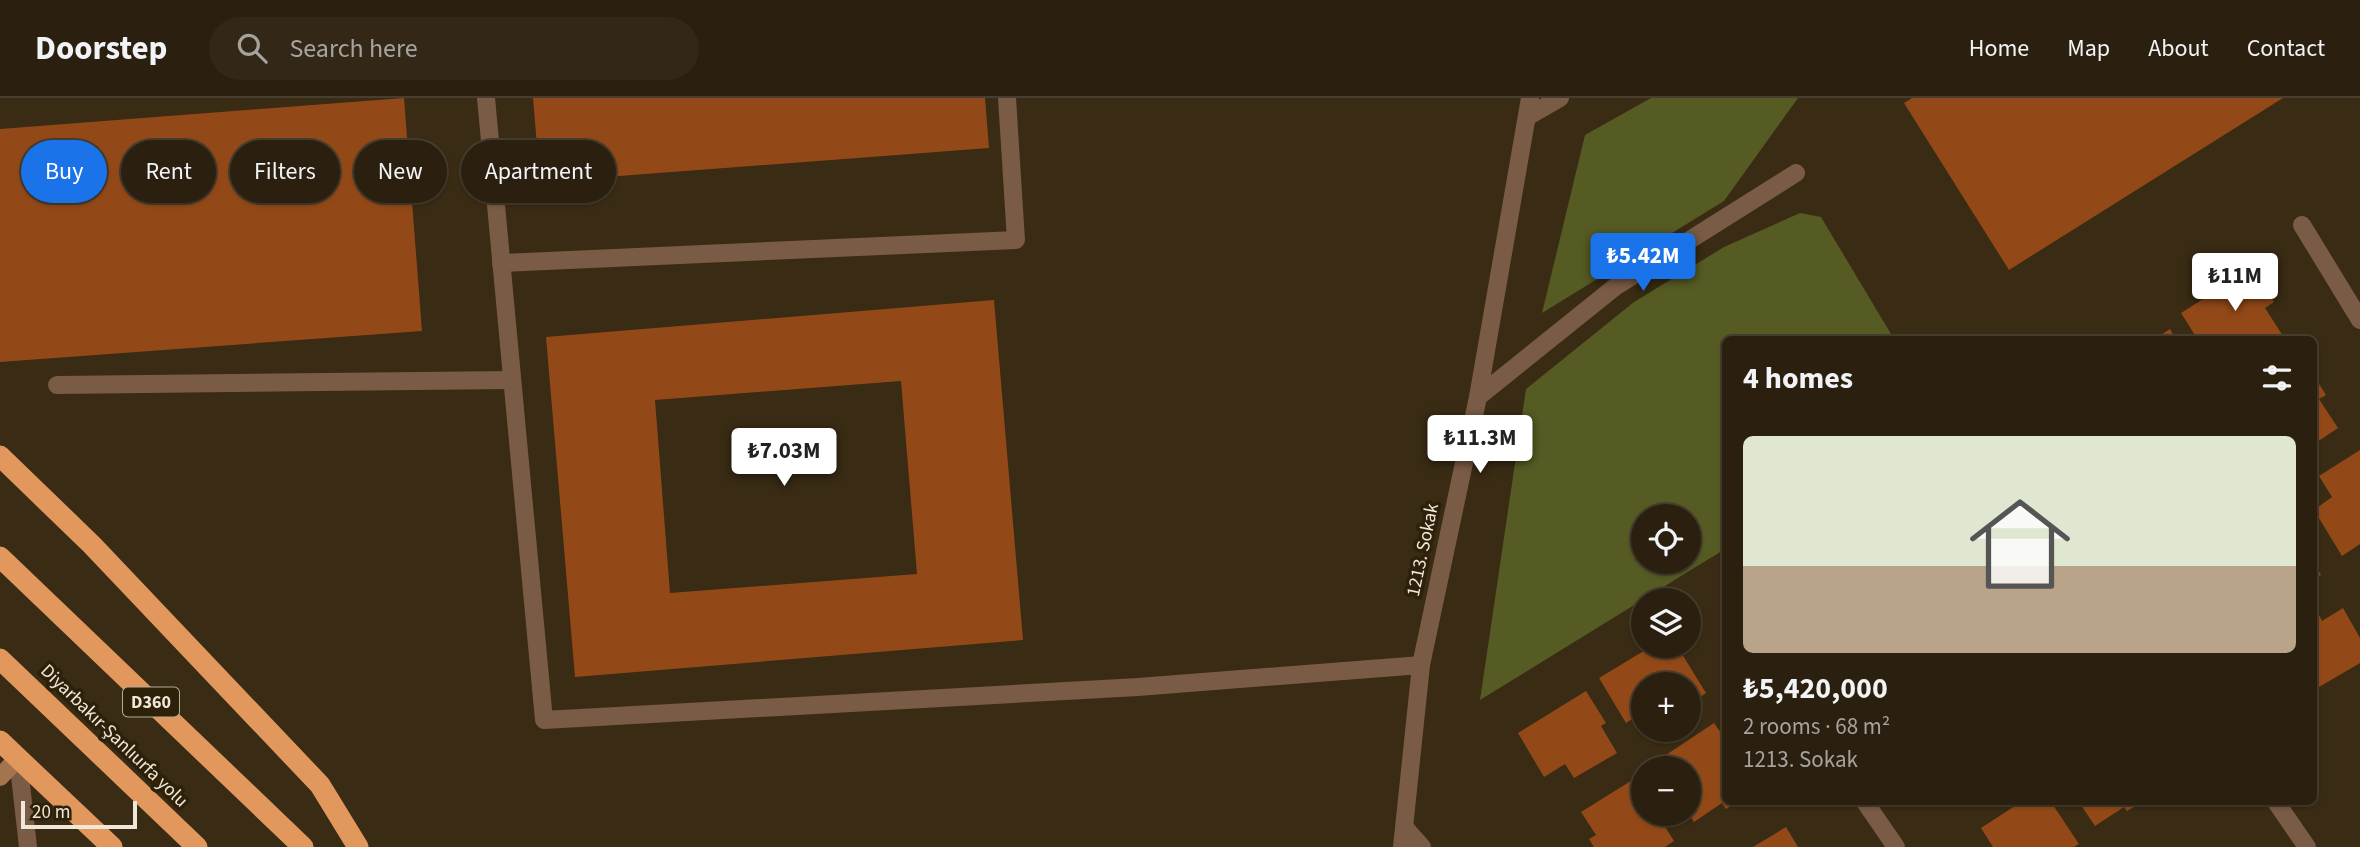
<!DOCTYPE html>
<meta charset="utf-8">
<style>
:root{--surface:#2b200f;--page:#332818;--text:#f1f3f6;--muted:#a6a39e;--line:#473e2f;--accent:#1a73e8}
body{margin:0;font-family:"Source Sans 3",sans-serif;background:var(--page);color:var(--text);height:100vh;display:flex;flex-direction:column;font-size:26px;white-space:nowrap}
*{box-sizing:border-box;margin:0}
p{font-size:23px;color:var(--muted)}
.icon{flex:none;width:38px;height:38px;fill:none;stroke:currentColor;stroke-width:2;stroke-linecap:round;stroke-linejoin:round}
.map{position:relative;flex:1;overflow:hidden}
.sheet{position:absolute;left:1722px;top:238px;width:595px;height:469px;display:flex;flex-direction:column;background:var(--surface);border-radius:10px;box-shadow:0 2px 5px #0004,0 0 0 2px var(--line)}
.sheet>*{flex:none}
.hud{position:absolute;left:21px;top:42px;width:665px;height:63px;display:flex;gap:14px}
.fabs{position:absolute;left:1631px;top:406px;display:grid;gap:14px}
.fabs a{display:grid;place-items:center;width:70px;height:70px;border-radius:50%;background:var(--surface);box-shadow:0 2px 5px #0004,0 0 0 2px var(--line);font-size:35px}
.scale{position:absolute;left:21px;bottom:18px;width:116px;box-sizing:border-box;padding-left:7px;border:4px solid #f0e7d9;border-top:0;font-size:19px;line-height:24px;white-space:nowrap;color:#f0e7d9;-webkit-text-stroke:5px #2e2109;paint-order:stroke}
.price{position:absolute;translate:-50% -60px;padding:0 16px;border-radius:7px;background:#fff;color:#222;font-size:23px;line-height:46px;filter:drop-shadow(0 2px 4px #0008)}
.price::after{content:'';position:absolute;left:50%;top:42px;width:21px;height:16px;margin-left:-10px;background:inherit;clip-path:polygon(0 0,100% 0,50% 100%)}
.price.active{background:var(--accent);color:#fff}
ul{padding:0;list-style:none}
li{display:grid;align-content:center;gap:14px;height:371px;padding:0 21px}
li span{display:grid;place-items:center;height:217px;border-radius:10px;color:#555}
li>.icon{margin-inline-start:auto}
span .icon{width:126px;height:126px;fill:#fffc;stroke-width:1}
li b{font-size:30px}
h2{display:flex;justify-content:space-between;align-items:center;height:84px;padding:0 21px;font-size:30px}
.chip{padding:0 24px;border-radius:32px;background:var(--surface);box-shadow:0 2px 5px #0004,0 0 0 2px var(--line);font-size:24px;line-height:63px}
.chip.active{background:var(--accent);color:#fff}
header{display:flex;align-items:center;gap:42px;box-sizing:border-box;height:98px;padding:0 35px;background:var(--surface);border-bottom:2px solid var(--line)}
header strong{font-size:33px}
nav{display:flex;gap:38px;margin-inline-start:auto;font-size:24px}
.search{width:490px;height:63px;background:var(--page);display:flex;align-items:center;gap:18px;box-sizing:border-box;padding:0 24px;border-radius:38px;color:var(--muted);font-size:26px}
.map>svg:first-child{display:block}
.green{fill:#555b23;fill-rule:evenodd}
.building{fill:#934917;fill-rule:evenodd}
.lines{fill:none;stroke-linecap:round;stroke-linejoin:round}
.lane{stroke:#7a5b45;stroke-width:18}
.street{stroke:#7a5b45;stroke-width:18}
.secondary{stroke:#a4744f;stroke-width:18}
.highway{stroke:#e2975d;stroke-width:21}
.labels{text-anchor:middle;dominant-baseline:central;stroke-width:7;stroke-linejoin:round;paint-order:stroke}
.shield{fill:#2e2109;stroke:#b6ac9b;stroke-width:2}
.shield-label{font-size:18px;font-weight:bold;fill:#f0e7d9}
.street-label{font-size:19px;fill:#f0e7d9;stroke:#2e2109}
</style>
<header>
<strong>Doorstep</strong>
<div class="search"><svg class="icon" aria-label="search" viewBox="0 0 24 24"><circle cx="10" cy="10" r="6"/><path d="M15 15l6 6"/></svg>Search here</div>
<nav><a>Home</a><a>Map</a><a>About</a><a>Contact</a></nav>
</header>
<div class="map">
<svg width="2360" height="749" viewBox="0 0 2360 749">
<rect width="100%" height="100%" fill="#392b14"/>
<!-- green -->
<g class="green">
<path d="M1651,0h147l-74,103 -182,112 43,-178z"/>
<path d="M1800,115l21,4 73,122 -168,1 -1,209 -245,151 46,-311 108,-87 90,-55zM1643,418h46v46h-46z"/>
</g>
<!-- building -->
<g class="building">
<path d="M404,0l18,233 -422,31v-233z"/>
<path d="M533,0h452l4,50 -449,34z"/>
<path d="M1912,0h371l-274,172 -105,-167z"/>
<path d="M2252,170l22,34 -9,6 18,28 -7,4h-78l-17,-27z"/>
<path d="M994,202l29,340 -448,37 -29,-340zM901,283l16,193 -247,19 -15,-193z"/>
<path d="M2170,231l6,11h-23z"/>
<path d="M2314,278l12,19 -7,4 19,29 -24,16z"/>
<path d="M2360,352v94l-18,12 -28,-46 18,-13 -13,-21z"/>
<path d="M2314,465l7,12 -7,4z"/>
<path d="M2343,510l17,30v25l-46,27v-74l4,-3 4,8z"/>
<path d="M1652,548h25l29,47 -17,11v-20h-46v28l-17,11 -27,-45z"/>
<path d="M1586,593l20,32 -5,3 16,27 -43,25 -9,-14 -21,13 -26,-44z"/>
<path d="M1714,625l12,17v62h12l-12,7 -4,-6 -28,19 -5,-7v-47h-31l-4,-5z"/>
<path d="M1634,681l9,13v22h14l17,27 -9,6h-71l-5,-8 7,-4 -15,-23z"/>
<path d="M2021,704h30l28,42 -5,3h-81l-12,-19z"/>
<path d="M2079,704h63l-15,9 -3,-4 -29,19z"/>
<path d="M1786,729l12,20h-45z"/>
</g>
<g class="lines">
<!-- lane -->
<g class="lane">
<path d="M486,0l58,622 594,-33 283,-22"/>
<path d="M501,165l515,-23 -9,-142"/>
<path d="M57,287l455,-5"/>
<path d="M18,660l10,89"/>
</g>
<!-- street -->
<g class="street">
<path d="M1527,19l33,-19"/>
<path d="M2302,127l58,95"/>
<path d="M1478,299l137,-110 181,-114"/>
<path d="M1865,704l31,45"/>
<path d="M2276,704l31,45"/>
<path d="M1405,730l17,19"/>
<path d="M1402,749l19,-182 57,-268 52,-299"/>
</g>
<!-- secondary -->
<path class="secondary" d="M0,679l18,-19"/>
<!-- highway -->
<g class="highway">
<path d="M0,358l92,89 228,240 38,62"/>
<path d="M0,459l303,290"/>
<path d="M0,561l197,188"/>
<path d="M0,643l112,106"/>
</g>
</g>
<g class="labels">
<!-- shield labels -->
<rect class="shield" x="123" y="589.5" width="56" height="29" rx="5"/>
<g class="shield-label">
<text x="151" y="604">D360</text>
</g>
<!-- street labels -->
<g class="street-label">
<text transform="translate(1423 452) rotate(-78)">1213. Sokak</text>
<text transform="translate(114 638) rotate(44)">Diyarbakır-Şanlıurfa yolu</text>
</g>
</g>
</svg>
<div class="fabs">
<a><svg class="icon" aria-label="locate" viewBox="0 0 24 24"><circle cx="12" cy="12" r="6"/><path d="M12 2v4M12 18v4M2 12h4M18 12h4"/></svg></a>
<a><svg class="icon" aria-label="layers" viewBox="0 0 24 24"><path d="M12 4l9 5-9 5-9-5zM3 14l9 5 9-5"/></svg></a>
<a>+</a>
<a>−</a>
</div>
<div class="scale">20 m</div>
<b class="price active" style="left:1643px;top:195px">₺5.42M</b>
<b class="price" style="left:2235px;top:215px">₺11M</b>
<b class="price" style="left:1480px;top:377px">₺11.3M</b>
<b class="price" style="left:784px;top:390px">₺7.03M</b>
<div class="hud">
<a class="chip active">Buy</a>
<a class="chip">Rent</a>
<a class="chip">Filters</a>
<a class="chip">New</a>
<a class="chip">Apartment</a>
</div>
<section class="sheet">
<h2>4 homes<svg class="icon" aria-label="filters" viewBox="0 0 24 24"><path d="M4 7h16M4 17h16"/><circle cx="9" cy="7" r="2"/><circle cx="15" cy="17" r="2"/></svg></h2>
<ul>
<li><span style="background:linear-gradient(#dfe7d0 60%,#b9a48a 0)"><svg class="icon" aria-label="home" viewBox="0 0 24 24"><path d="M3 11l9-7 9 7M6 9v11h12V9"/></svg></span><div><b>₺5,420,000</b><p>2 rooms · 68 m²</p><p>1213. Sokak</p></div></li>
</ul>
</section>
</div>
